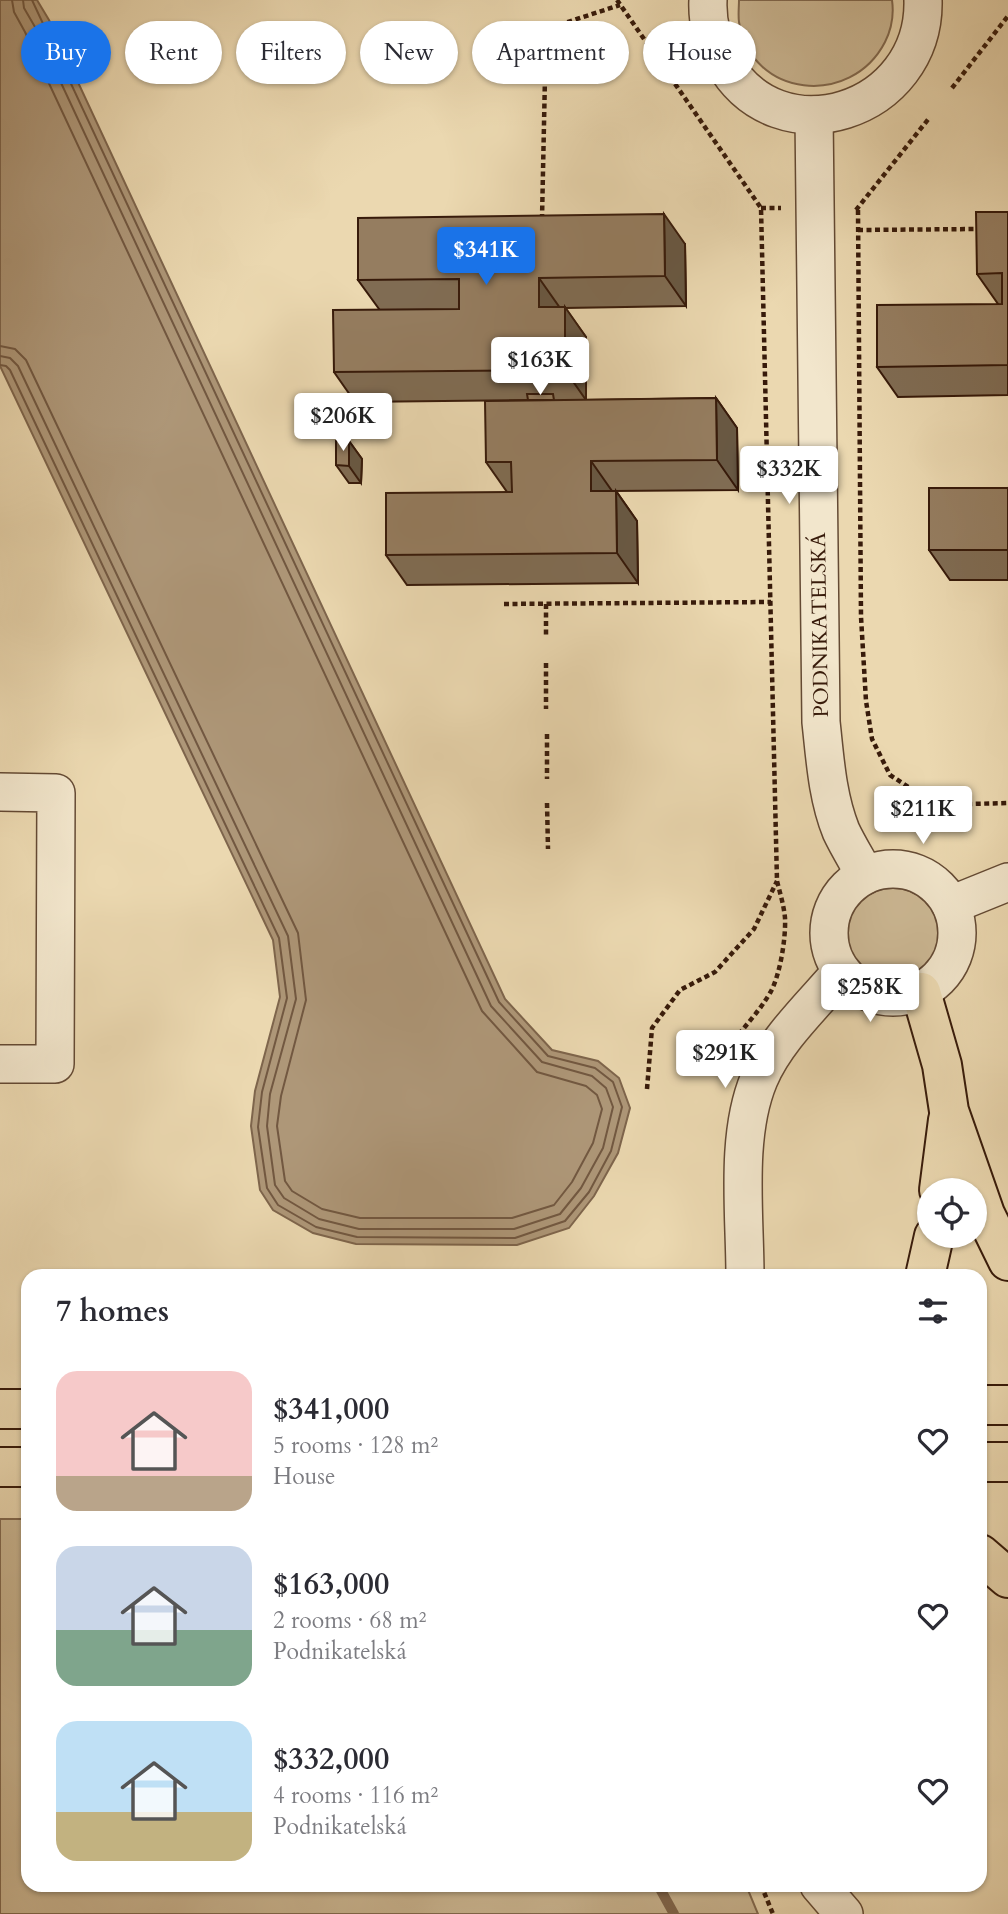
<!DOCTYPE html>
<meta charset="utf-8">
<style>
:root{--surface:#fff;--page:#f2f2f3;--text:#2b2b33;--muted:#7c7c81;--accent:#1a73e8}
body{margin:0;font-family:Cardo,serif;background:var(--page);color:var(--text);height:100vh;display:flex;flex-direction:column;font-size:26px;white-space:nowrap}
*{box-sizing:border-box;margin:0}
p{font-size:23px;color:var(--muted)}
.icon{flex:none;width:38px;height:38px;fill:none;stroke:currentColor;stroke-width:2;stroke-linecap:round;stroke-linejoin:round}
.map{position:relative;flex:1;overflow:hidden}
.drawer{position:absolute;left:21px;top:1269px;width:966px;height:623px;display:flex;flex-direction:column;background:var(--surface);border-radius:21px;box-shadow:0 2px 5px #0004}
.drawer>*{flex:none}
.top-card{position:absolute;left:21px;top:21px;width:966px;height:63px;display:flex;gap:14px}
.controls{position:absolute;left:917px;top:1178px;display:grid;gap:14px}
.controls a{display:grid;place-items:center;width:70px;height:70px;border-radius:50%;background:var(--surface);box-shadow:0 2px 5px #0004;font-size:35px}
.price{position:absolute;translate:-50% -60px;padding:0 16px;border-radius:7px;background:#fff;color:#222;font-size:23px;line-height:46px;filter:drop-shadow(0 2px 4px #0008)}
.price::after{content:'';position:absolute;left:50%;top:42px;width:21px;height:16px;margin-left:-10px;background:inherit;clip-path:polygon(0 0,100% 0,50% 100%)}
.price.active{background:var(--accent);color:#fff}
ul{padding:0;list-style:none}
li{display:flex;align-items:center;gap:21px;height:175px;padding:0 35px}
li span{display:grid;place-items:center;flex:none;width:196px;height:140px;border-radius:21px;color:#555}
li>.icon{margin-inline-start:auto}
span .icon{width:84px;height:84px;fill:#fffc;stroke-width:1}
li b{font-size:30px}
h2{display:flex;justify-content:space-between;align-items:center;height:84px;padding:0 35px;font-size:30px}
.chip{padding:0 24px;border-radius:32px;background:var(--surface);box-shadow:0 2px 5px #0004;font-size:24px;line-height:63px}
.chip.active{background:var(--accent);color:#fff}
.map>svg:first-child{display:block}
.green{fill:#ccb894;stroke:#82694f;stroke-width:2}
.water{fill:#ae9778;stroke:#7e654c;stroke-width:2}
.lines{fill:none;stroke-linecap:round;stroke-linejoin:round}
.shore{stroke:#725841;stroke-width:2}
.stream{stroke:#7e654c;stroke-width:10}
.minor-casing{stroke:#644a34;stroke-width:40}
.highway-casing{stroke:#371a0a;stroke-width:42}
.path{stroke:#371a0a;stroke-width:4.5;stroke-dasharray:5 3.5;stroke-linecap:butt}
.minor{stroke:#f2e6cc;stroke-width:37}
.highway{stroke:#ebd8b0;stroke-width:38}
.wall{fill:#806c53;stroke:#371a0a;stroke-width:2}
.shaded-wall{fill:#685843;stroke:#371a0a;stroke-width:2}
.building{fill:#957d60;stroke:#371a0a;stroke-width:2}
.labels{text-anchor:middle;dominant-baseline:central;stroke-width:7;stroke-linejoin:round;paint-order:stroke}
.street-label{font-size:21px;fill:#371a0a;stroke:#f2e6cc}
</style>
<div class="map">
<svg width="1008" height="1914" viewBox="0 0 1008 1914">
<rect width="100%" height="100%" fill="#ebd8b0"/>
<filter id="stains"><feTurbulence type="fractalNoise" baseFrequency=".00286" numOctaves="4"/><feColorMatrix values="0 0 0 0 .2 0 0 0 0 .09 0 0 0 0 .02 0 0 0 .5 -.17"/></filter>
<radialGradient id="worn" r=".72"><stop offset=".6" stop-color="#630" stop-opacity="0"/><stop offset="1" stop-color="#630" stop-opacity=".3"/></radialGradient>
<!-- green -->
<g class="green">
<path d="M739,0h153c2,14 -1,30 -7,42 -34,66 -134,56 -146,-20 -1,-7 0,-15 0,-22z"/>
<circle cx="893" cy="934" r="46"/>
<path d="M0,1519h28v366h718l12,29h-758z"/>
</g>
<!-- water -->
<path class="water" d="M0,0h37l12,20 456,979 47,51 46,11 21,17 11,30 -12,45 -24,43 -25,32 -52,17 -161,-1 -43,-11 -40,-23 -13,-20 -9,-64 4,-35 25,-94 -7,-57 -273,-574z"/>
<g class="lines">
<!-- shore -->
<g class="shore">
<path d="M0,346l15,3 11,11 272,573 8,67 -25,96 -4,30 8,55 7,10 30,18 38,9h152l42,-13 18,-23 21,-39 9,-34 -5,-14 -11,-9 -49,-14 -55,-61 -457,-979 -11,-20 -2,-12"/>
<path d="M0,356l10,2 8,8 270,570 8,63 -26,95 -3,32 8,59 9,13 35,21 40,10h155l46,-15 21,-26 22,-40 10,-41 -7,-19 -14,-12 -50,-14 -51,-56 -456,-979 -11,-19 -1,-8"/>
<path d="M0,365l6,1 4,4 269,568 8,60 -25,94 -4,35 9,61 11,17 38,22 41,10 158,1 50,-17 24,-29 22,-41 11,-44 -9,-25 -18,-14 -47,-12 -49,-54 -467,-1002"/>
</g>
<!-- stream -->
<path class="stream" d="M658,1885l16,29"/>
<defs>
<g id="minor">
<path d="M708,0c-1,22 4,42 15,61 55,99 203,51 200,-61"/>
<path d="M814,115l7,607c4,36 6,74 20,109 7,15 16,29 24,44"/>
<path d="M0,792l56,1 -1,271h-55"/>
<circle cx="893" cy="933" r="64"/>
<path d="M951,905l57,-23"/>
<path d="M745,1276c0,-62 -10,-140 14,-197 17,-40 54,-74 82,-107"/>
<path d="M819,1885l25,29"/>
</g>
<g id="highway">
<path d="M921,992l21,73 7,46 36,103 23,47"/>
<path d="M939,1190l9,-70"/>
<path d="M925,1276l9,-40"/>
<path d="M980,1405h28"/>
<path d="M0,1409h28"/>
<path d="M980,1462h28"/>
<path d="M0,1467h28"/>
<path d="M980,1554l28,24"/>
</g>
</defs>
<!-- minor casing -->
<use href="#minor" class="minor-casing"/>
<!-- highway casing -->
<use href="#highway" class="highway-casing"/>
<!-- path -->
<g class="path">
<path d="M617,0l144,208 16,673c3,12 7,25 8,37 1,20 -5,58 -15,75 -20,34 -39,39 -48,83"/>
<path d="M952,88l56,-72"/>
<path d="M761,208h20"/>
<path d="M856,210l74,-93"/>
<path d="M858,210l3,407 5,84 6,38 18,36 37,24 43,5 38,-1"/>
<path d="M542,219l4,-190 74,-24"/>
<path d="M858,230l121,-1"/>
<path d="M504,604l267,-2"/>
<path d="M546,604v31"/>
<path d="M546,663v46"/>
<path d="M547,734v45"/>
<path d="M547,803l1,46"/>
<path d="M647,1089l5,-61 28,-38 35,-18 39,-43 23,-48"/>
<path d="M761,1885l12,29"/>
</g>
<!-- minor -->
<use href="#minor" class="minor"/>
<!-- highway -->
<use href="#highway" class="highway"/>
</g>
<!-- wall -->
<g class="wall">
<path d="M1008,212v183l-110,2 -21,-30 121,-63 -21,-30z"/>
<path d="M685,244l1,62 -121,2 21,29v63l130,-2 21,30 1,62 -126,1h4l21,30 1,62 -231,2 -21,-30 121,-63 -21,-30 42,-62 -173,2 -21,-30 45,-63 -21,-29z"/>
<path d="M349,441l13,18 -1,24h-12l-13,-18z"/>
<path d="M1008,488v92h-58l-21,-30z"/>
</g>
<!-- shaded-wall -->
<g class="shaded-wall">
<path d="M664,214l21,30 1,62 -21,-30z"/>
<path d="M539,278l21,30 -21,-1z"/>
<path d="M565,307l21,30v63l-21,-30z"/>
<path d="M716,398l21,30 1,62 -21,-30z"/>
<path d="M349,441l13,18 -1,24 -12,-17z"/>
<path d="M591,461l21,30h-21z"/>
<path d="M616,491l21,30 1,62 -21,-30z"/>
</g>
<!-- building -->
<g class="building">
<path d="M976,212h32v153l-131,2v-62l125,-1v-31l-25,1z"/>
<path d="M664,214l1,62 -126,2v29h26v63l-231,2 -1,-62 126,-1v-30l-101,1v-62z"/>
<path d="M527,394h26l1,6h-26z"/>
<path d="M716,398l1,62 -126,1v30h25l1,62 -231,2v-62l126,-1 -1,-30h-25l-1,-61z"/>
<path d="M336,441h13v25l-13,-1z"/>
<rect x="929" y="488" width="79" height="62"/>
</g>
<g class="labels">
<!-- street labels -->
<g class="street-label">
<text transform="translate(820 625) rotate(-91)">PODNIKATELSKÁ</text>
</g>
</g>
<rect width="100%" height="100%" filter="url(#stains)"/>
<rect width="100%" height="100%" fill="url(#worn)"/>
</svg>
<div class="controls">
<a><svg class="icon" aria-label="locate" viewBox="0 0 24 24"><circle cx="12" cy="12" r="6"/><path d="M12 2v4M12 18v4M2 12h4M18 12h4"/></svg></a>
</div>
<b class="price active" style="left:486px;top:287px">$341K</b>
<b class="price" style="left:540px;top:397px">$163K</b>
<b class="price" style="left:343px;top:453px">$206K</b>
<b class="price" style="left:789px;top:506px">$332K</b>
<b class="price" style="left:923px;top:846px">$211K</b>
<b class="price" style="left:870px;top:1024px">$258K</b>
<b class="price" style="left:725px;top:1090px">$291K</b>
<div class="top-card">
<a class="chip active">Buy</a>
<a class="chip">Rent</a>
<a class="chip">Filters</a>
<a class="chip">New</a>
<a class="chip">Apartment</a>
<a class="chip">House</a>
</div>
<section class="drawer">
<h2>7 homes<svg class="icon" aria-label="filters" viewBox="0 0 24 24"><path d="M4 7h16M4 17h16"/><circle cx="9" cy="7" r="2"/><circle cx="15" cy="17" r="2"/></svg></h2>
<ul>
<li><span style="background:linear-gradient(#f6c9c9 75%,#b9a48a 0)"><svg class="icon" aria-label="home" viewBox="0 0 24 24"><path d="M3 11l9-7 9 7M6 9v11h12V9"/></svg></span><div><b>$341,000</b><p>5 rooms · 128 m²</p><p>House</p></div><svg class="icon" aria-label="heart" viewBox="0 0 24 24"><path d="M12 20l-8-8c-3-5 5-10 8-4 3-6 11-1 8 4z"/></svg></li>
<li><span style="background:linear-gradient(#c9d6e8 60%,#7fa58c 0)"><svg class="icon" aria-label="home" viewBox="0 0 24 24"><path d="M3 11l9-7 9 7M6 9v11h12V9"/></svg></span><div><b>$163,000</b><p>2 rooms · 68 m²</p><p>Podnikatelská</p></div><svg class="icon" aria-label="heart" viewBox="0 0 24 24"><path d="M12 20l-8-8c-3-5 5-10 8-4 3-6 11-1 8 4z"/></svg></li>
<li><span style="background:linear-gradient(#bfe0f5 65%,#c2b280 0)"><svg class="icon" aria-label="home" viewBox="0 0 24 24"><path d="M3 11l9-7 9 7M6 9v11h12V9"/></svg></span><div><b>$332,000</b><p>4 rooms · 116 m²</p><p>Podnikatelská</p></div><svg class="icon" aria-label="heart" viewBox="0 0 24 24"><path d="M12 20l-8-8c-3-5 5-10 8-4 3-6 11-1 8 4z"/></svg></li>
</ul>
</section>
</div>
